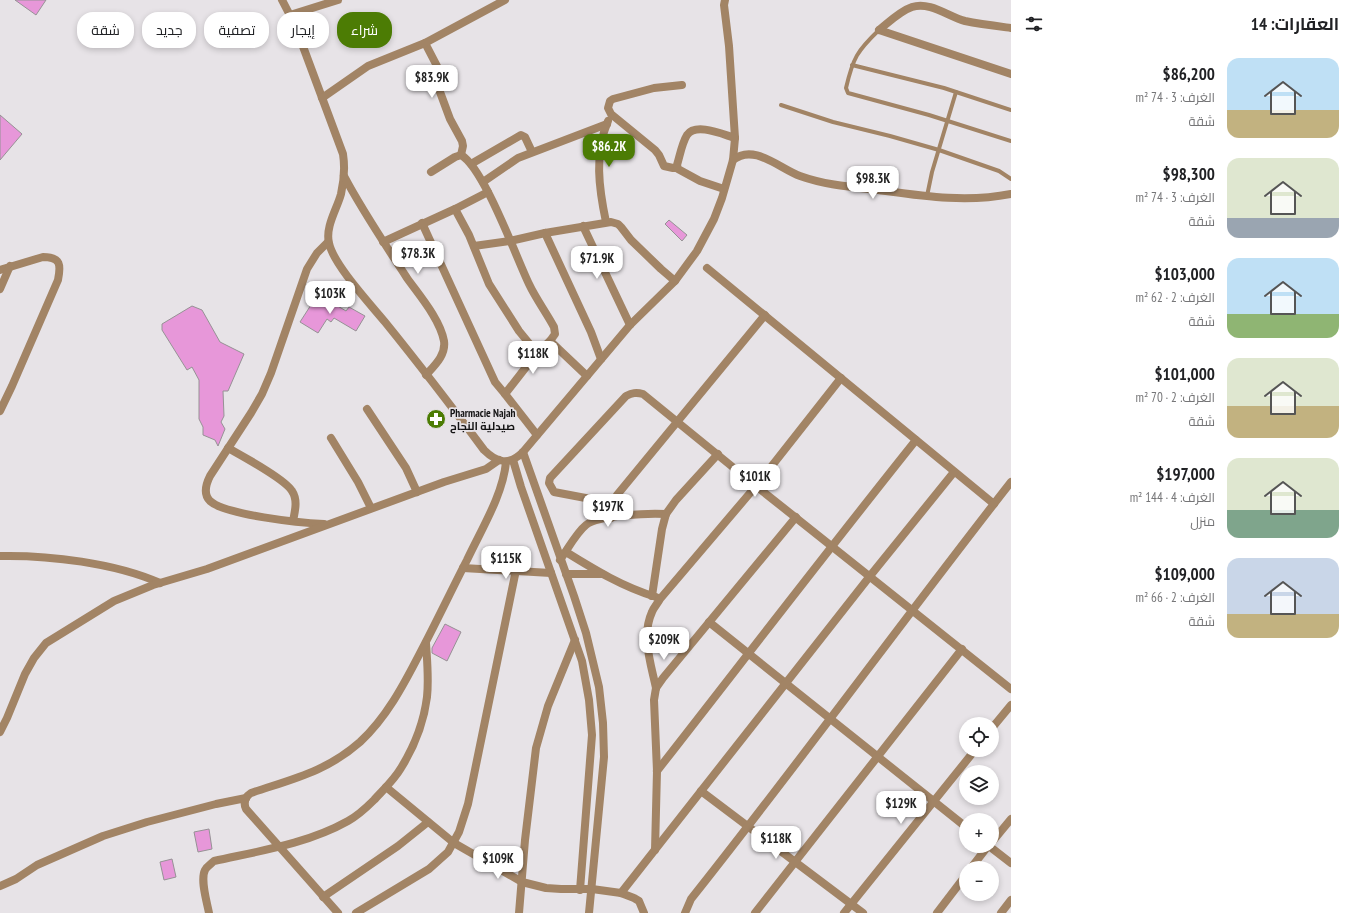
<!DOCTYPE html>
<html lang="ar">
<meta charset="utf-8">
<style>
:root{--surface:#fff;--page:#f6f6f6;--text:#202124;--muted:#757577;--accent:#4c7c04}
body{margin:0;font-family:"PT Sans Narrow",Cairo,sans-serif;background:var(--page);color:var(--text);direction:rtl;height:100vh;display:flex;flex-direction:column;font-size:15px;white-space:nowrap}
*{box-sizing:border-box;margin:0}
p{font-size:13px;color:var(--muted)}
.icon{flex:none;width:22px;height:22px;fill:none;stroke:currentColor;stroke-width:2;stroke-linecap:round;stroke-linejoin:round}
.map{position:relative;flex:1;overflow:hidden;direction:ltr}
.details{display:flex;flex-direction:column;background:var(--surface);width:340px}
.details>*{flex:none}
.top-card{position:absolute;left:12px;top:12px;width:380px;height:36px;direction:rtl;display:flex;gap:8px}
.controls{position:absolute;left:959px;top:717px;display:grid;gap:8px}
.controls a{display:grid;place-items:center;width:40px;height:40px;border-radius:50%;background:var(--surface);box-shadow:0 2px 6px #0003;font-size:20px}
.price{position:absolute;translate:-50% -34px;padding:0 9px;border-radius:8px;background:#fff;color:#222;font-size:13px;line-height:26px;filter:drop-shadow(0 1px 2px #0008)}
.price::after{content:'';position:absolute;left:50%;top:24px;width:12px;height:9px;margin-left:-6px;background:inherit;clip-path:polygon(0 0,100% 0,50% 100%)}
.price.on{background:var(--accent);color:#fff}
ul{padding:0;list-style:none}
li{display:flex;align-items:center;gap:12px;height:100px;padding:0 12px}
li span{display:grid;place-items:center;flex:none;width:112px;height:80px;border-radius:12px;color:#555}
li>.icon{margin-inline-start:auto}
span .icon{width:48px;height:48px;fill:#fffc;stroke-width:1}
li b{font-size:17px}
h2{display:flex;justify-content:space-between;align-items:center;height:48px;padding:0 12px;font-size:17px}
.tag{padding:0 14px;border-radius:16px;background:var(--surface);box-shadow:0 2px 6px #0003;font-size:14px;line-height:36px}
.tag.on{background:var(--accent);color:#fff}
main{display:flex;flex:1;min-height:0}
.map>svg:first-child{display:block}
.building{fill:#e797d9;stroke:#969295}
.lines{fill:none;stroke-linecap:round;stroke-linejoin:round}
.service{stroke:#a28465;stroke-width:4}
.minor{stroke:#a28465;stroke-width:8}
.labels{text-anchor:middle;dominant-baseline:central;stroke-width:3.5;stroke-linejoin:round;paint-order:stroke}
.poi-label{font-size:11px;font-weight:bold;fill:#151415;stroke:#e7e3e7;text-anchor:start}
</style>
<main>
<section class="details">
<h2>العقارات: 14<svg class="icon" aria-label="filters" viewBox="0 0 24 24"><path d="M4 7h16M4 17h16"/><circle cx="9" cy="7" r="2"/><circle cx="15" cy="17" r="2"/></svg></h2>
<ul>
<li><span style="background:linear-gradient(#bfe0f5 65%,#c2b280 0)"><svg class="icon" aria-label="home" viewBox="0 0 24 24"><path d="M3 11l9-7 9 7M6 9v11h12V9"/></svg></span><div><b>$86,200</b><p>الغرف: 3 · 74 m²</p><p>شقة</p></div></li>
<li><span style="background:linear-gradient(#dfe7d0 75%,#9aa5b1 0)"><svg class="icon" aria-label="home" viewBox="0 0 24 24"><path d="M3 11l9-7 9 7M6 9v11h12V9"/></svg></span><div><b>$98,300</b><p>الغرف: 3 · 74 m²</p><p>شقة</p></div></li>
<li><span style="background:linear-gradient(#bfe0f5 70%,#8fb573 0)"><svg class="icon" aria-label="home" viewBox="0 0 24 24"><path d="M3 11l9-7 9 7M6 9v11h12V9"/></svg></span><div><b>$103,000</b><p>الغرف: 2 · 62 m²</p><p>شقة</p></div></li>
<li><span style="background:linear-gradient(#dfe7d0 60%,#c2b280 0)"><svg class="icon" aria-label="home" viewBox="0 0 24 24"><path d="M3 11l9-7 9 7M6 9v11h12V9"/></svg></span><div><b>$101,000</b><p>الغرف: 2 · 70 m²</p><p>شقة</p></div></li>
<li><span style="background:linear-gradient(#dfe7d0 65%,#7fa58c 0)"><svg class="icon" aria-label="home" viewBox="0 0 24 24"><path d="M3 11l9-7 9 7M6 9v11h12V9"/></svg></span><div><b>$197,000</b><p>الغرف: 4 · 144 m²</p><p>منزل</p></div></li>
<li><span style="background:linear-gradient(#c9d6e8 70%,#c2b280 0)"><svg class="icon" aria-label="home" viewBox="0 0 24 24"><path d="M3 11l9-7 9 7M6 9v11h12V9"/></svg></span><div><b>$109,000</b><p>الغرف: 2 · 66 m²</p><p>شقة</p></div></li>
</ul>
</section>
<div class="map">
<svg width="1011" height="913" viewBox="0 0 1011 913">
<rect width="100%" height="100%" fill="#e7e3e7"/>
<!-- building -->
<g class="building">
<path d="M15,0h31l-10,15z"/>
<path d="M0,115l22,19 -22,26z"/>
<path d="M669,220l18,15 -5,6 -17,-17z"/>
<path d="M318,294l28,17 3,-4 16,9 -9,15 -22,-13 -3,4 -4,-3 -9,14 -18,-11z"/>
<path d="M192,306l10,4 18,32 24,12 -16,37h-5l1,25 -3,6 4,7 -7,17 -3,-6 -12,-5v-8l-4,-8v-39l-7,-13 -5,3 -25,-40v-6z"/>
<path d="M445,624l16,8 -14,29 -15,-8v-5z"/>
<path d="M209,829l3,20 -14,3 -4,-20z"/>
<path d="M172,859l4,18 -12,3 -4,-18z"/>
</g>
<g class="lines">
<!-- service -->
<g class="service">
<path d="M879,30c-22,21 -26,28 -33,58l2,5 81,22 82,26"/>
<path d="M852,65l92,23 67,22"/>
<path d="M781,105l52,17 57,14 49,14 60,21 12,8"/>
<path d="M927,196l5,-24 24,-80"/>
</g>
<!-- minor -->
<g class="minor">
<path d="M282,0l13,25 48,129c2,13 1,27 -2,40 -4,15 -16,33 -12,49 4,21 42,62 56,79 34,42 67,85 99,128 13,13 25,16 39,2l107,-127 45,-44 22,-30 17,-32 8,-21 11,-38 2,-22 -6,-92 -5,-41 1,-5"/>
<path d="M290,15l48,-15"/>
<path d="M879,30c10,-8 21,-19 33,-23 18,-6 37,10 53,14 15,3 31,5 46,7"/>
<path d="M879,30l132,44"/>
<path d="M425,43l13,25v14l2,10 10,27 12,22 1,5 -2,9"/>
<path d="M322,98l46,-32 57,-23 80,-43"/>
<path d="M733,160c21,-17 47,9 67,16 25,9 51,11 78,14 44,6 88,13 133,4"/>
<path d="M471,164l50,-29 4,2 7,15"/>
<path d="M677,168h-4l-9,-2 -5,-11 -4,-5 -44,-36 -3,-6 2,-7 3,-2 41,-11 28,-3"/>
<path d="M431,172l24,-15 6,-2c23,13 55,102 68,129 7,15 17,28 25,43l1,7 -5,7"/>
<path d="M344,176c19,36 41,68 63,102 12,17 33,41 37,63 2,14 -9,24 -18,34"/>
<path d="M483,182l35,-24 89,-34"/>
<path d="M724,189l-24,-8 -22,-12 -1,-4c3,-10 5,-22 10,-30 9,-13 37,0 48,3"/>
<path d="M455,209l14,26 20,49 30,47 18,22"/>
<path d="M606,222c-7,-33 -12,-69 2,-101"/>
<path d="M422,223l73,159 10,12"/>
<path d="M583,226l47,99"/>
<path d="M545,233l46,99 10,27"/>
<path d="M383,242l72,-33 33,-17"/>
<path d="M474,246l36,-5 35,-8 66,-11 7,2 3,3 10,13 30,29 14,12"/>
<path d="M707,268l287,236"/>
<path d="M0,270l43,-13c18,0 18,8 15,23l-46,106 -12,25"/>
<path d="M0,289l10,-23"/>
<path d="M367,409l39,59 11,24"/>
<path d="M537,435l-32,-41 32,-41 13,-12 37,35"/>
<path d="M331,438l27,44 13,26"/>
<path d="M228,448c14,8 57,31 64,43 6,9 3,20 1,30"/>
<path d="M523,452l51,144 12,37 13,54 4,36 1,34 -15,156"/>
<path d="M513,460l8,27 61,174 7,39 3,35 -12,155"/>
<path d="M612,503l-58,-11 -5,-9 1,-5 76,-82c6,-3 10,-4 17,-2l113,92 255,203"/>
<path d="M611,518l1,-15 5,-8 148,-180"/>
<path d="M324,524c-23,-1 -99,-9 -114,-23 -7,-7 -4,-17 0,-25l41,-63 11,-19 9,-21 36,-104 10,-16 11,-11"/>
<path d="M566,552c29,18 57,35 90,45"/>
<path d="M0,556c49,-1 115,7 160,27"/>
<path d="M560,560c8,-11 16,-27 26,-35 12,-10 64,-12 80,-11"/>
<path d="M463,568l88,5"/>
<path d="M566,574h36"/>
<path d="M652,596l10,-67 4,-15 10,-14 42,-46"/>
<path d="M709,622l257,205"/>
<path d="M656,688c-5,-24 -15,-52 -4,-76 2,-5 6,-9 8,-13l96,-113 85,-108"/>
<path d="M992,728l19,-23"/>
<path d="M0,732l7,-14 18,-44 9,-16 12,-15 68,-42 39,-16 54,-16 237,-87 42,-13 13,-9"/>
<path d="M657,771c86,-110 171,-221 259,-331"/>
<path d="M386,787l68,56 68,39 24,6 15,1h31l29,4 13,5 5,3 5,12"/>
<path d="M701,791l162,122"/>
<path d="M992,842l19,-23"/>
<path d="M989,846l22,17"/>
<path d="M655,850l2,-79 -3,-71 2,-12 7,-10 133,-161"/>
<path d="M971,868l17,-22"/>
<path d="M0,886l16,-7 21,-14 66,-29 44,-14 69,-18 30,-6"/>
<path d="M621,893l249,-317 84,-104"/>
<path d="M323,897l75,-51 30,-24"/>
<path d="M209,913c-2,-11 -9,-33 -4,-43 2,-4 6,-6 9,-9 45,-10 93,-17 134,-40 9,-5 18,-13 26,-21 9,-10 20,-20 27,-32 13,-21 23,-47 26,-71 2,-18 0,-37 -1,-54"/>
<path d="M338,913l-92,-104c-3,-7 -1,-12 5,-16 41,-14 75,-21 109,-51 26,-24 43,-56 59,-87 17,-32 32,-64 48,-95 14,-30 36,-65 39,-98"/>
<path d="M356,913l73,-44 19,-17 11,-20 9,-28 48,-234"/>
<path d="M519,913l6,-73 11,-92 12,-42 27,-66"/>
<path d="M685,913l6,-14c109,-137 212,-279 320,-417"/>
<path d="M755,913l207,-264"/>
<path d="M844,913l131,-163"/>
<path d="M937,913l29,-38"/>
<path d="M1001,913l10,-13"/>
</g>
</g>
<!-- icons -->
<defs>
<symbol id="pharmacy-disc" viewBox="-11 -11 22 22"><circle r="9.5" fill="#4c7c04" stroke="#e7e3e7"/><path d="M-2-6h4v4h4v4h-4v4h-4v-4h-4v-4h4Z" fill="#fff"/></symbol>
</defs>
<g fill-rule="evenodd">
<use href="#pharmacy-disc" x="425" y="408" width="22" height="22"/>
</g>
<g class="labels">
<!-- poi labels -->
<g class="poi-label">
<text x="450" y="413">Pharmacie Najah<tspan x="450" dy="13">صيدلية النجاح</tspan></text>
</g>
</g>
</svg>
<div class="controls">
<a><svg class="icon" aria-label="locate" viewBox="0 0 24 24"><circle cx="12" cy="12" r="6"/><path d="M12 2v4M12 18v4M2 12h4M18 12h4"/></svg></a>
<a><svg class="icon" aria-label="layers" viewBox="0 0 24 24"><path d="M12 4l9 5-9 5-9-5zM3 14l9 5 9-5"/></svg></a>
<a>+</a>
<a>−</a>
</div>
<b class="price" style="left:432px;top:99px">$83.9K</b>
<b class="price on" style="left:609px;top:168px">$86.2K</b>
<b class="price" style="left:873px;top:200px">$98.3K</b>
<b class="price" style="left:418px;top:275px">$78.3K</b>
<b class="price" style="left:597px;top:280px">$71.9K</b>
<b class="price" style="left:330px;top:315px">$103K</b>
<b class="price" style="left:533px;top:375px">$118K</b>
<b class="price" style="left:755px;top:498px">$101K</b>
<b class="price" style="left:608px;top:528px">$197K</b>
<b class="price" style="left:506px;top:580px">$115K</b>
<b class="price" style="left:664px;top:661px">$209K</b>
<b class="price" style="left:901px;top:825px">$129K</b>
<b class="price" style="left:776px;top:860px">$118K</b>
<b class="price" style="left:498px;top:880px">$109K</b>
<div class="top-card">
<a class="tag on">شراء</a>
<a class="tag">إيجار</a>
<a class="tag">تصفية</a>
<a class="tag">جديد</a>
<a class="tag">شقة</a>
</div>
</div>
</main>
